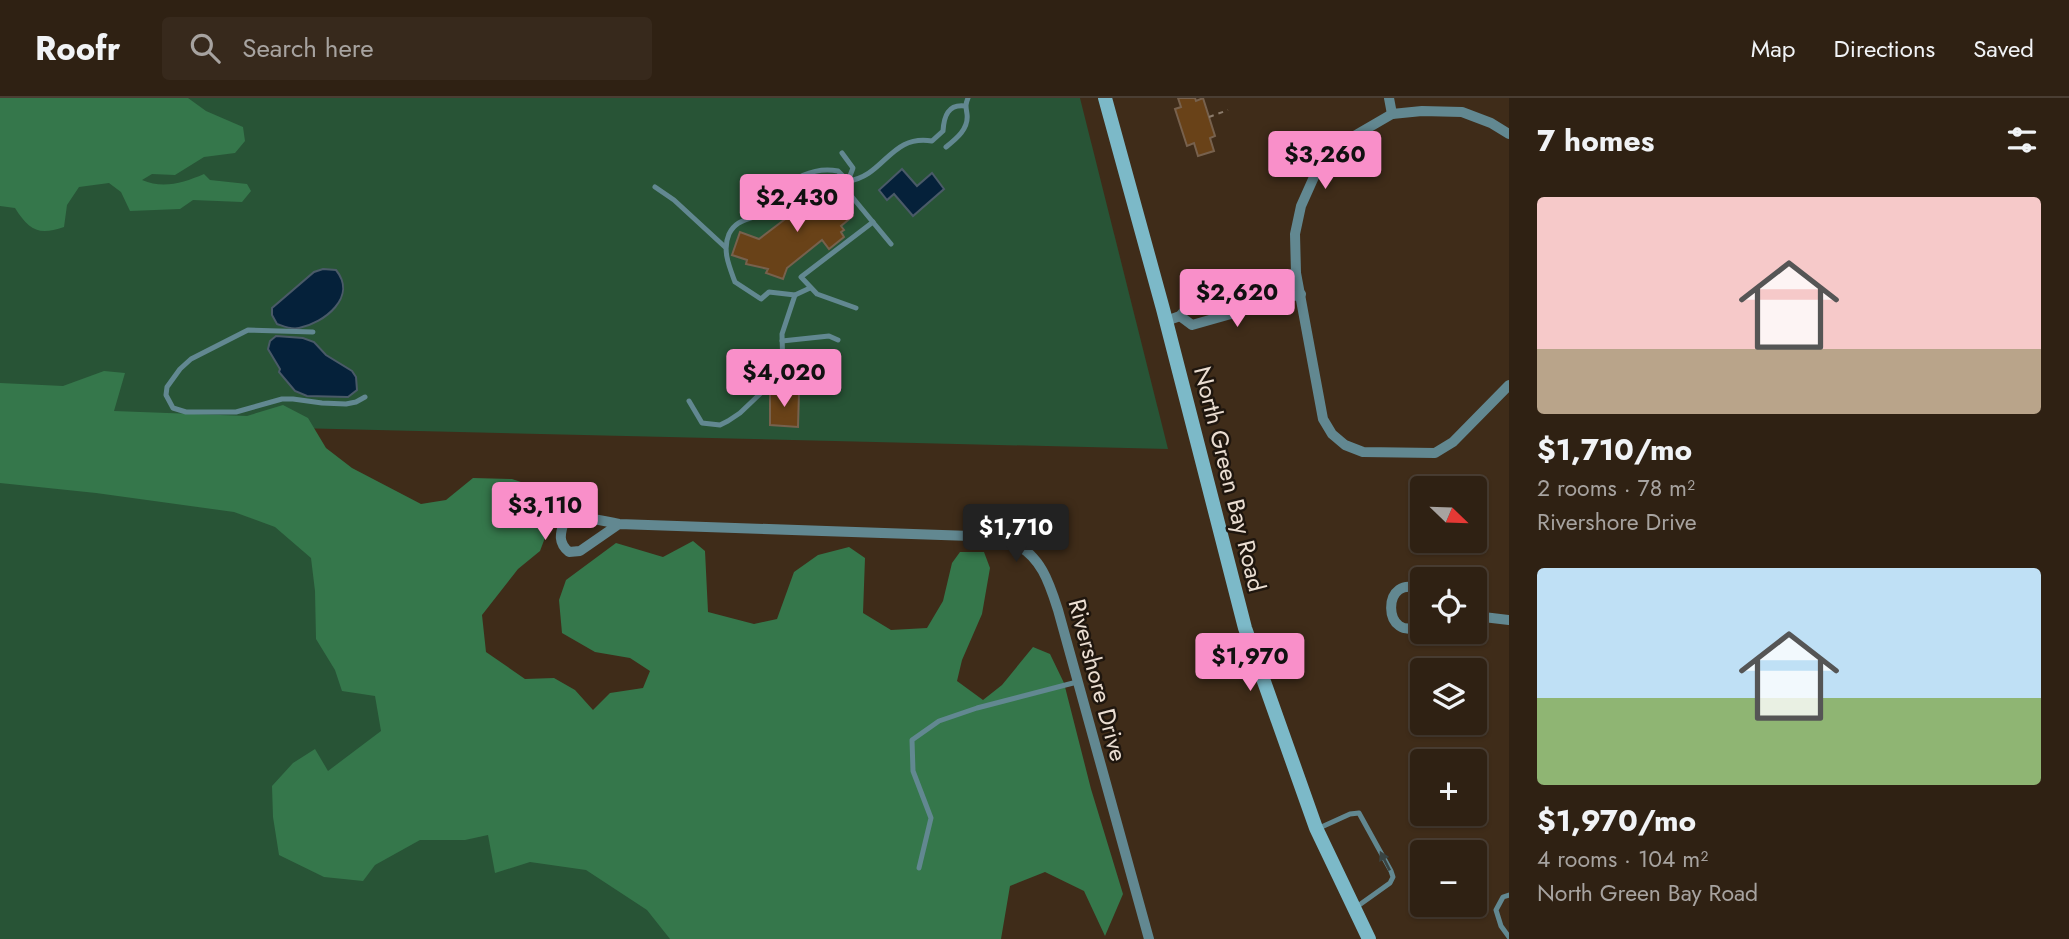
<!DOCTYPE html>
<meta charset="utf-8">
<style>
:root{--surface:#2f2113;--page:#37291c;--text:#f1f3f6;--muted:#a7a3a0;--line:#4a3e33;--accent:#f98fc9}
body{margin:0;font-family:Jost,sans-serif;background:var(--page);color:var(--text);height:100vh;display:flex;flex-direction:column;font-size:26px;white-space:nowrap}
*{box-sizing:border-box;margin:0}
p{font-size:23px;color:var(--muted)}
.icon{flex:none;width:38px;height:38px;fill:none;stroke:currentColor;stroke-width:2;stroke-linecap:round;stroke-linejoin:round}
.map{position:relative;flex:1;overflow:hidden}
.panel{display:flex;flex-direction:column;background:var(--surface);width:560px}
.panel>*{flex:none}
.needle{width:46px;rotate:113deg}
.tools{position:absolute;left:1410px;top:378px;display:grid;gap:14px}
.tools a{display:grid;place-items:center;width:77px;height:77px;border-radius:7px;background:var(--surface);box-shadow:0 2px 5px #0004,0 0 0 2px var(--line);font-size:35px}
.price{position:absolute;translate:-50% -60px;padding:0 16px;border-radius:7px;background:var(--accent);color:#111;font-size:23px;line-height:46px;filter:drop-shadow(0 2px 4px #0008)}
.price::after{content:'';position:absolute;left:50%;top:42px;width:21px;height:16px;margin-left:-10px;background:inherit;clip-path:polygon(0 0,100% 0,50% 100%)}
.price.active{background:#222;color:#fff}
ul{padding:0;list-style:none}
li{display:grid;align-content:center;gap:14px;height:371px;padding:0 28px}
li span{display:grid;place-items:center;height:217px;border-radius:7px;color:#555}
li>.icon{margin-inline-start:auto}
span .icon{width:126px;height:126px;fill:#fffc;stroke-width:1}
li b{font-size:30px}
h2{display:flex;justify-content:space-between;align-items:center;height:84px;padding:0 28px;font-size:30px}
header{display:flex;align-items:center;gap:42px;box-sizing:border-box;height:98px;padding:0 35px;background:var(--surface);border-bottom:2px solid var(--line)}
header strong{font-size:33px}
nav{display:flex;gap:38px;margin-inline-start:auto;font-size:24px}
.search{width:490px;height:63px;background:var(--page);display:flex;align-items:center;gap:18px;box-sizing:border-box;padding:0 24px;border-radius:7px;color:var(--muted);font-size:26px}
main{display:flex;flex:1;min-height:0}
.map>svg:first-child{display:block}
.green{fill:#285436}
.forest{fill:#35774b}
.water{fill:#05213a;stroke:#4a5a68;stroke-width:2}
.building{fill:#694218;stroke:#77614d;stroke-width:2}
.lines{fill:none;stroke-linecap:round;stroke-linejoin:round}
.path{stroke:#8b7b6b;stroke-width:2;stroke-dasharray:5 5;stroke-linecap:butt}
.lane{stroke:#628891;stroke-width:5}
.street{stroke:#628891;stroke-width:10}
.secondary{stroke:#7cb9c8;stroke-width:14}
.oneway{fill:#3a4442}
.labels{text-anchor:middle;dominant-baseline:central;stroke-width:5;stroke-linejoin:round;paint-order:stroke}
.street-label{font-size:24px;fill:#ebded2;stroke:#1f160e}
</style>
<header>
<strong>Roofr</strong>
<div class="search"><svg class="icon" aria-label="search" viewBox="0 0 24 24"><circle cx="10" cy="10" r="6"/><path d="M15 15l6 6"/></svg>Search here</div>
<nav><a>Map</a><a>Directions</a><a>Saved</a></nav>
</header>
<main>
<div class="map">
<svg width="1509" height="841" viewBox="0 0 1509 841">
<rect width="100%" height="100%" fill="#3f2c19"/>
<!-- green -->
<g class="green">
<path d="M0,0h1080l88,351 -1168,-28z"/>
<path d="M0,365l295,26 415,450h-710z"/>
</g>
<!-- forest -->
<g class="forest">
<path d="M0,0h188l18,13 37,16 2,14 -10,12 -31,4 -29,18 -23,-1 -10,6c21,9 41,3 62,-6l6,6 37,4 4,7 -9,11 -49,-2 -13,9 -50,2 -9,-19 -12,-9 -30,4 -12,18 -3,22c-26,9 -35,3 -49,-19l-15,-2z"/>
<path d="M104,273l21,2 -11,38 133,5 36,-11 25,13 18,30 26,20 69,36 25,-4 27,-22 39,1 18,6 13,24 3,26 -6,16 -22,18 -36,46 4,37 39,27 29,-1 21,12 18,20 17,-17 33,-5 7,-17 -20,-13 -35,-6 -33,-19 -3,-33 7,-20 50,-37 47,14 30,-16 12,10 3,61 46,12 23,-5 17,-47 24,-17 31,-8 16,11 -2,55 28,17 36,-2 16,-27 9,-38 8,-11h24l6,16 -8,46 -20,46 -5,21 26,19 19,-15 31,-38 17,7 14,29 27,106 32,105 -18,42 -21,-45 -39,-19 -35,14 -9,53h-331l-23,-29 -61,-40 -56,-8 -35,11 -7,-38 -23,5h-45l-45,25 -12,16 -39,-4 -45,-22 -6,-38 -1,-31 21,-23 22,-14 13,22 53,-40 -6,-35 -33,-5 -7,-21 -19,-31 -1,-48 -4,-33 -36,-31 -41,-15 -138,-19 -96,-10v-100l63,3z"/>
</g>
<!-- water -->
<g class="water">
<path d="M902,71l15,17 15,-13 12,16 -31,27 -19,-22 -7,6 -8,-10z"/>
<path d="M323,171l13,1c22,27 -12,53 -37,58 -8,2 -16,-2 -22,-4l-5,-9v-7l42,-36z"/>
<path d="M276,238l27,2 11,4 12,13 26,16 4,6 1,13 -9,7 -41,-1 -12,-5 -16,-19 1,-3 -12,-20 2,-8z"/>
</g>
<!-- building -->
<g class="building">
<path d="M1178,0h17l1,3 7,-3 12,38 -5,2 4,13 -16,5 -4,-13 -7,3 -12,-37 6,-2z"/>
<path d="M835,83l10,15 -5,5 13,15 -12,10 3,4 -3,2 3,5 -15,12 -7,-9 -35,28 -4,11 -17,-6 2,-4 -22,-5 1,-4 -15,-5 8,-23 19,7z"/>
<path d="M770,293l29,1 -1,35 -28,-2z"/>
</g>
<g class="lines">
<!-- path -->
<path class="path" d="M1209,19l19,-7"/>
<!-- lane -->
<g class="lane">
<path d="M946,49c10,-8 23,-18 21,-33 -1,-7 -2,-9 1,-16"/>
<path d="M842,55l11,15 -5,13"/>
<path d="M848,83c37,-5 42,-47 84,-40l11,-10c1,-15 5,-27 22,-25"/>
<path d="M655,89l19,13 51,47"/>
<path d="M810,190l-15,7 -26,-3 -8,7 -26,-17c-6,-16 -13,-32 -6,-48 7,-15 20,-14 32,-20 6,-3 9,-11 14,-17 15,-18 39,-31 63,-26l10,10v11l43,52"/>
<path d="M856,210l-39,-14 -16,-17 72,-55"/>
<path d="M313,234l-65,-2 -57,29 -11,10 -13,18 -1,8 7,13 13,4h50l46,-13h11l29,4 24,1 10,-2 9,-5"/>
<path d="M782,243l47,-5 9,4"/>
<path d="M689,303l13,22 18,2 8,-4 12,-8 43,-41 -1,-38 13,-39"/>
<path d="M1317,731l33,-15 9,-1 32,58 2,6 -3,6 -35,25"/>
<path d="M919,770l12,-50 -18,-47 -1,-31 27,-19 38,-13 100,-26"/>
<path d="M1509,797l-6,2 -7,13 5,16 8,11"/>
</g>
<!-- street -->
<g class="street">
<path d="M1389,0l3,16"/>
<path d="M1509,36l-18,-11 -29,-11 -40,-1 -30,3 -43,25 -31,29 -17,38 -6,28 1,39 27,146 9,15 13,11 18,7 72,1 18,-11 56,-57"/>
<path d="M1180,218l12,9 109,-31"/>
<path d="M1166,223l14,-5 8,-10 108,-33"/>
<path d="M619,426l-39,27 -11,1c-11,-9 -9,-18 -5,-30 19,-7 36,-2 55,2l352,12c13,2 31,3 43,8 27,11 36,41 44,66l91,329"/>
<path d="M1423,493c-43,-23 -42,57 0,33"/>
<path d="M1475,518l34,4"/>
</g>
<!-- secondary -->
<path class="secondary" d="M1105,0l58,211 82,319 71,200 53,111"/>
</g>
<!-- one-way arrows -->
<defs><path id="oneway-solid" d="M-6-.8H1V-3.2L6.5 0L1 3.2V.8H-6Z" transform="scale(1.75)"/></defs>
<use class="oneway" href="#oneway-solid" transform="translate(1385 763) rotate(-117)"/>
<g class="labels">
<!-- street labels -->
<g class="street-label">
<text transform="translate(1230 381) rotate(76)">North Green Bay Road</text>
<text transform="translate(1098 582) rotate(75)">Rivershore Drive</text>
</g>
</g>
</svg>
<div class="tools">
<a><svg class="needle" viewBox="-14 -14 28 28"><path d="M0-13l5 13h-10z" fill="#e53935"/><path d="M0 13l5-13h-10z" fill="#a7a3a0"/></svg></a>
<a><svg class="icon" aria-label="locate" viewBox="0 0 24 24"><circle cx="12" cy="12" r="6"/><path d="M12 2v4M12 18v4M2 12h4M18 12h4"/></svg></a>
<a><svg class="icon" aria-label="layers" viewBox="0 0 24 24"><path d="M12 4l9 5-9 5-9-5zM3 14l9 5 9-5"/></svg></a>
<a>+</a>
<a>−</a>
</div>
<b class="price" style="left:1325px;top:93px">$3,260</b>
<b class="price" style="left:797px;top:136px">$2,430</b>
<b class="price" style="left:1237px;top:231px">$2,620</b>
<b class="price" style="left:784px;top:311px">$4,020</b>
<b class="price" style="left:545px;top:444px">$3,110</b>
<b class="price active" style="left:1016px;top:466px">$1,710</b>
<b class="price" style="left:1250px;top:595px">$1,970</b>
</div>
<section class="panel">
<h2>7 homes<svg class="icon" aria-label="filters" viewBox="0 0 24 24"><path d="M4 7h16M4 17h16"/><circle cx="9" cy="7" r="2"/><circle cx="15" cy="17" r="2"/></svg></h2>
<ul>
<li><span style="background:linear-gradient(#f6c9c9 70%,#b9a48a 0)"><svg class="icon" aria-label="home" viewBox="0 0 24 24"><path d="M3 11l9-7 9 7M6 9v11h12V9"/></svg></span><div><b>$1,710/mo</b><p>2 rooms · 78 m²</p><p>Rivershore Drive</p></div></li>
<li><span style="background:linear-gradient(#bfe0f5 60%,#8fb573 0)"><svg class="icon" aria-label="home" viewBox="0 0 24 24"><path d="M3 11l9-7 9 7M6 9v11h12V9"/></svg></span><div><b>$1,970/mo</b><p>4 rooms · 104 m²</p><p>North Green Bay Road</p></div></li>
</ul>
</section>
</main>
